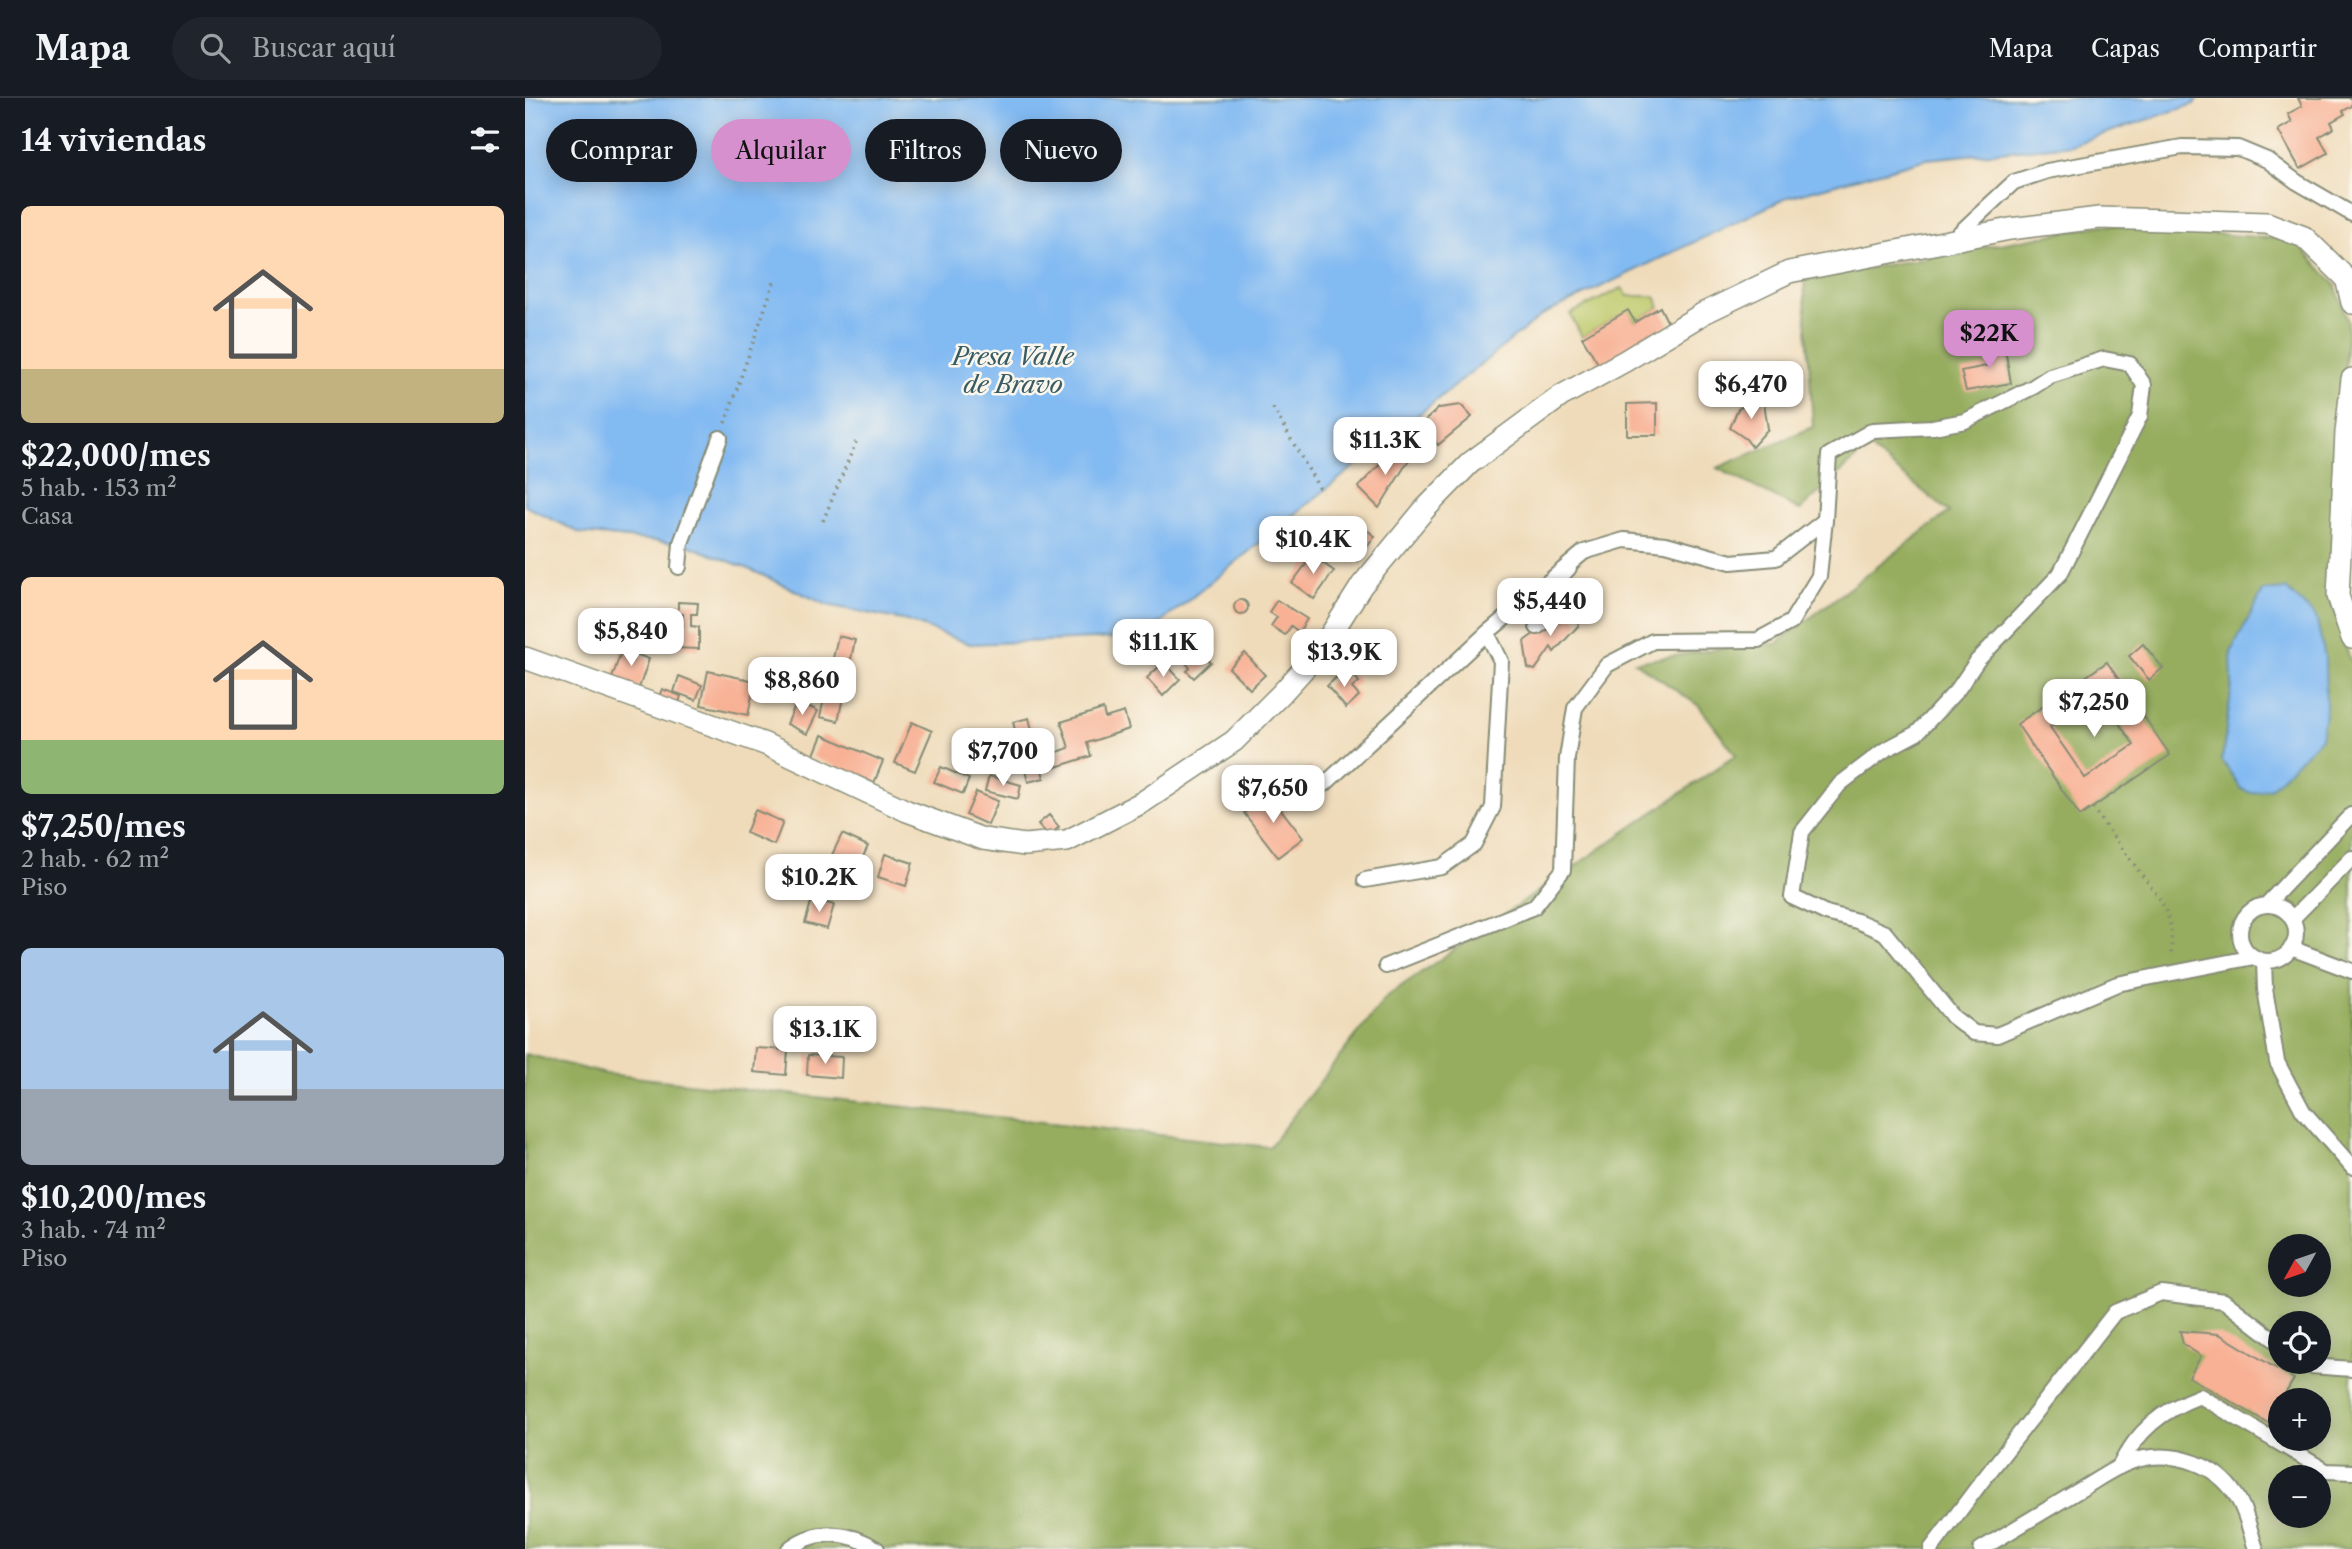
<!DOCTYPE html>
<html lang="es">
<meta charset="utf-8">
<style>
:root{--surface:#171b24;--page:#20242c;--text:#f1f3f6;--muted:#9ea1a6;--line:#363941;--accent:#d690ce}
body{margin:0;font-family:"Libre Caslon Text",serif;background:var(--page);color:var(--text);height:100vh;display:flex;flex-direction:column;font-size:26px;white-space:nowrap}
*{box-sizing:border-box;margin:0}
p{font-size:23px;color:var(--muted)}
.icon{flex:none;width:38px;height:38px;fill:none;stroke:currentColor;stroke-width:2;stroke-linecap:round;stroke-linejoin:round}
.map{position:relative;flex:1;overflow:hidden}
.details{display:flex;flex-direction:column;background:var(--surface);width:525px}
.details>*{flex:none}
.hud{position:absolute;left:21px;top:21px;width:665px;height:63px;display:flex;gap:14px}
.needle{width:46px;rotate:230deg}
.fabs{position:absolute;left:1743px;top:1136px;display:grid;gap:14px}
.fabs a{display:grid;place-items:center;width:63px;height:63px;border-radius:50%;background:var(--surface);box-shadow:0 4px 18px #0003;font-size:35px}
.price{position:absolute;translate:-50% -60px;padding:0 16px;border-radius:14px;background:#fff;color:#222;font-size:23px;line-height:46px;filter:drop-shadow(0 2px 4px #0008)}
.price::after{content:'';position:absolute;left:50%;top:42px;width:21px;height:16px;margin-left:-10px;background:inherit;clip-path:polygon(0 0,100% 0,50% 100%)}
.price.selected{background:var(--accent);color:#111}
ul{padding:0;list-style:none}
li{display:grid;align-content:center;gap:14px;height:371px;padding:0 21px}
li span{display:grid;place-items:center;height:217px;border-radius:10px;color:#555}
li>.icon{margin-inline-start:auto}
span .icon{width:126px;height:126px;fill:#fffc;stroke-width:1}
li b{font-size:30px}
h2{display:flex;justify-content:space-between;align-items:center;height:84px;padding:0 21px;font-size:30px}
.tag{padding:0 24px;border-radius:32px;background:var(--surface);box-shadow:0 4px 18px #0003;font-size:24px;line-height:63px}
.tag.selected{background:var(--accent);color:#111}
header{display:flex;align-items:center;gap:42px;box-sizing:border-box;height:98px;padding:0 35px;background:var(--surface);border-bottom:2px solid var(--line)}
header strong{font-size:33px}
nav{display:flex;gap:38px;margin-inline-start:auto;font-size:24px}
.search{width:490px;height:63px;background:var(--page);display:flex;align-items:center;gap:18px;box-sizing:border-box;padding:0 24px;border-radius:38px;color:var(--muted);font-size:26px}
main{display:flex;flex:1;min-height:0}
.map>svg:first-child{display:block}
.green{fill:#bdc96b;stroke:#6e8350;stroke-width:2}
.forest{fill:#96ad5f;stroke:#5a754a;stroke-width:2;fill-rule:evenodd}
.water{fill:#82baf2;stroke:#507c93;stroke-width:2}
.building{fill:#f8b194;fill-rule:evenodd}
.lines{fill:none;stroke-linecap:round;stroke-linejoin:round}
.street-casing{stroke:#878c77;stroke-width:18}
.secondary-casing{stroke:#878c77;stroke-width:24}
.path{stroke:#878c77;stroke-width:3.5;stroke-dasharray:2 5;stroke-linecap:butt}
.street{stroke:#fff;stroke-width:14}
.secondary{stroke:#fff;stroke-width:21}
.labels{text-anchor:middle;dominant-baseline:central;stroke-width:5;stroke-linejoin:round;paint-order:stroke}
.water-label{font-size:24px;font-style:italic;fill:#385c64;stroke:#fbf7ec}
</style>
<header>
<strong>Mapa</strong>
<div class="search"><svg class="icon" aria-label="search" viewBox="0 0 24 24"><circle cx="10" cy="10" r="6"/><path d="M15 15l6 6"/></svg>Buscar aquí</div>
<nav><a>Mapa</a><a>Capas</a><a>Compartir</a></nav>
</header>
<main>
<section class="details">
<h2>14 viviendas<svg class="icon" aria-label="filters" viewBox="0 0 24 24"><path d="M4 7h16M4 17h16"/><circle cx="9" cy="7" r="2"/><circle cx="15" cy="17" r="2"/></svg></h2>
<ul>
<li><span style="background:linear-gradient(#ffd9b3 75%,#c2b280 0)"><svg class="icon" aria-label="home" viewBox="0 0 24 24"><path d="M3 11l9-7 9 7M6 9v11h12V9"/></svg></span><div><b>$22,000/mes</b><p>5 hab. · 153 m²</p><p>Casa</p></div></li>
<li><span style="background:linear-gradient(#ffd9b3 75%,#8fb573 0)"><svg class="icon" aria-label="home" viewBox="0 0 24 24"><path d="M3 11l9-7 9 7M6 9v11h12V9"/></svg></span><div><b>$7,250/mes</b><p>2 hab. · 62 m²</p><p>Piso</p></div></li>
<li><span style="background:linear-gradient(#a9c7e8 65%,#9aa5b1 0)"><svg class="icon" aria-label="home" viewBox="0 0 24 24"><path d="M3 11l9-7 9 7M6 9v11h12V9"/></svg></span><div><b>$10,200/mes</b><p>3 hab. · 74 m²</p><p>Piso</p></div></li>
</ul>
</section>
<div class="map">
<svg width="1827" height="1451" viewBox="0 0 1827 1451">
<rect width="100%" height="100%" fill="#fbf7ec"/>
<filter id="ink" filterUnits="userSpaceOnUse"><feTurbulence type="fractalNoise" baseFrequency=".0143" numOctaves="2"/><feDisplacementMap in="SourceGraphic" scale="14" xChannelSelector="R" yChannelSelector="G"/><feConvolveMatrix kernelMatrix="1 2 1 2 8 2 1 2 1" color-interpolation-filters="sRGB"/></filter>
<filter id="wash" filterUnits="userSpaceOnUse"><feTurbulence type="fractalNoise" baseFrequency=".00686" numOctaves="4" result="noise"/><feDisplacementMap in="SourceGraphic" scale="28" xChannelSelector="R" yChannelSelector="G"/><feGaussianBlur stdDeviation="1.57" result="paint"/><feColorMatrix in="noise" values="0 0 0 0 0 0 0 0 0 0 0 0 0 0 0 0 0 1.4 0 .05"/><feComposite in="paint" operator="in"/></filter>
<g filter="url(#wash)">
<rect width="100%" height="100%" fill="#efdbba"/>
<!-- green -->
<path class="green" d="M1097,190l6,8h27l5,11 -25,15 -7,-11 -46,26 -12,-23z"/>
<!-- forest -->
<path class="forest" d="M1578,127l191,15 41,44 13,38 -18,276 22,67v884h-1827v-495l81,20 663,73 118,-151 349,-241 -37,-49 -64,-44 113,-18h28l173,-132 -81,-65 -68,63 -83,-42 96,-41 -9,-147zM1755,1148h39v38h-39zM1755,1225h39v39h-39zM1755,1302h39v38h-39zM1755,1379h39v39h-39z"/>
<!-- water -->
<g class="water">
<path d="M0,0h1675l-6,6 -123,41 -144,14 -139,38 -246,118 -399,322 -173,7 -63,-23 -80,-16 -78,-36 -64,-25 -105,-11 -55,-27z"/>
<path d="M1761,491l30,28 9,40 1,50 -5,31 -50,50 -20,5 -10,-4 -19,-29 10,-76 -1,-32 32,-61z"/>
</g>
<g id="blocks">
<!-- building -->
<g class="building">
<path d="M1773,0h54v8l-9,5 2,3 -14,8 3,6 -15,9 9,16 -28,16 -22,-39 14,-8 -4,-8 14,-8z"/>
<path d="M1135,209l9,18 -70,40 -17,-28 46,-27 7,12z"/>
<path d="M1479,245l7,40 -45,8 -5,-20 26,-5 -2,-20z"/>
<path d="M1238,298l5,33 -16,18 -6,-8 -16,-11 8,-19z"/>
<path d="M1132,305v32h-30v-31z"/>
<path d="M936,307l11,12 -34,28 -18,-20 19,-17z"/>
<path d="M873,348l12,12 -31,50 -21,-21z"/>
<path d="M825,420l25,18 -18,25 -24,-18 -9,13 -11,-8 9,-14 10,8z"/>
<path d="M782,454l27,19 -20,28 -22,-16 14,-19 -4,-4z"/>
<circle cx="716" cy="509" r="7"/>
<path d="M752,502l30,19 -8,13 -8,-6 -6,9 -14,-9 6,-9 -8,-5z"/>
<path d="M153,504l20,1 -1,11h-6v12l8,1v22l-26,-1v-22h10v-12h-5z"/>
<path d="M1047,509l7,18 -25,27 -3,-5 -16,23 -7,-2 -4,-27z"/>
<path d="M313,538l17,4 -17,81 -18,-4z"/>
<path d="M667,545l19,19 -17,16 -7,-7 3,-3 -10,-13z"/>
<path d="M1618,546l20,24 -14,12 -20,-24z"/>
<path d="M97,551l27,10 -10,29 -27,-10z"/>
<path d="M720,555l20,22 -15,14 -21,-21z"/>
<path d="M639,564l16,17 -17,17 -16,-18z"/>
<path d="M1582,564l63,93 -90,61 -63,-92zM1574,596l35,51 -49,33 -35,-51z"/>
<path d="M183,573l47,10 -7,34 -47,-10z"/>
<path d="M815,576l6,6 7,-6 6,8 -7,6 7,8 -13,12 -19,-22z"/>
<path d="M154,578l23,9 -6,15 -22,-8z"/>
<path d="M137,591l19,7 -4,13 -20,-7z"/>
<path d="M272,603l21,10 -11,23 -20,-10z"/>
<path d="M578,611l2,9 19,-6 5,17 -42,14 4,13 -35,11 -4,-13 17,-6 -8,-26z"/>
<path d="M504,620l15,60 -16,4 -15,-60z"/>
<path d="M387,624l20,9 -17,40 -20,-8z"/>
<path d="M297,637l61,26 -9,22 -61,-26z"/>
<path d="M416,669l28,12 -6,15 -29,-12z"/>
<path d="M786,669l4,7 -24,19 -10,-13z"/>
<path d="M464,678l32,9 -3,14 -33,-8z"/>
<path d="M451,694l22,9 -10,24 -22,-10z"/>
<path d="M744,696l34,44 -25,19 -34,-44z"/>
<path d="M230,712l28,12 -9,23 -28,-12z"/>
<path d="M524,717l10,12 -10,9 -11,-12z"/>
<path d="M317,736l26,12 -11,24 -26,-13z"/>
<path d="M360,756l28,9 -7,23 -28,-9z"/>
<path d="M305,767l27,8 -7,24 -27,-9z"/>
<path d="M287,801l22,6 -7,24 -22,-6z"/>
<path d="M231,950l32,2 -2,25 -32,-3z"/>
<path d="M283,957l34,2 -1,21 -34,-3z"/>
<path d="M1655,1233l39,3 75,45 -26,44 -79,-46 12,-21 -18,-12z"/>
</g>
</g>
</g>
<g filter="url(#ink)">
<use href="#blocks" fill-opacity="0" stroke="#878c77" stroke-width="2"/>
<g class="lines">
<defs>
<g id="street">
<path d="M1429,140l60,-56 33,-11 135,-24 56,1 29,12 30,22 55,32"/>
<path d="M154,469l2,-24 39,-105"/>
<path d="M1012,529l33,-23 -1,-10 -10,-15 10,-11"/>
<path d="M800,686l162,-151 97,-81 40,-12 42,4 65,18 45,-4 49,-38"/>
<path d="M840,782l77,-13 32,-23 19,-37 8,-146 -14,-28"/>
<path d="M1741,807l85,-90"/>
<circle cx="1743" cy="835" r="28"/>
<path d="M1767,821l60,-61"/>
<path d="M1766,850l61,23"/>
<path d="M1739,863l1,28 12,73 26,49 49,56"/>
<path d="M861,868l148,-59 29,-37 4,-112 8,-50 32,-43 46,-24 105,-1 33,-18 28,-46 6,-56 4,-65 44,-25 60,-3 32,-6 68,-34 17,-11 54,-17 26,5 14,21 -4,31 -80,158 -83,87 -19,28 -41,44 -34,18 -43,33 -38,48 -10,65 34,16 31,8 28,12 68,84 21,16 23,2 120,-51 137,-27"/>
<path d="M1779,1264l6,4 42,3"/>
<path d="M1594,1369c18,-36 43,-57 81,-71l126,75 26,1"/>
<path d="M264,1451c27,-21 60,-18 88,0"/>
<path d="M1406,1451l48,-64 136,-173 46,-19 63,8 56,43"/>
<path d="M1456,1451c32,-19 65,-39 97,-58 21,-12 43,-29 67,-33 33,-6 71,7 90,36 11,15 15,38 21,55"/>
</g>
<g id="secondary">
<path d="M1827,281l-6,53 -8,164 14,42"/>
<path d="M0,560l240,86 142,67 76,28 42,6 42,-4 76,-39 91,-61 47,-47 40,-44 41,-65 62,-75 46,-47 91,-67 64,-35 79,-48 85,-41 221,-43 89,-11 168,5 37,14 42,41 6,25"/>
</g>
</defs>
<!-- street casing -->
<use href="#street" class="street-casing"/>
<!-- secondary casing -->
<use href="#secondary" class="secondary-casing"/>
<!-- path -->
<g class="path">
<path d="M748,310l49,85"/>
<path d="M200,325l49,-141"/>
<path d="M298,423l33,-79"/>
<path d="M1567,710l68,91c12,22 12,34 11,58"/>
</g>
<!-- street -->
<use href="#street" class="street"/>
<!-- secondary -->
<use href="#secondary" class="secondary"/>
</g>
</g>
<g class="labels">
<!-- water labels -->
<g class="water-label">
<text x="488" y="258">Presa Valle<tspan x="488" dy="28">de Bravo</tspan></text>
</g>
</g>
</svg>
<div class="fabs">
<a><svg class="needle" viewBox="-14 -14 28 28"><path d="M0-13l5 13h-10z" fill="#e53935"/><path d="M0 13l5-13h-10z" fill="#9ea1a6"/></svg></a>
<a><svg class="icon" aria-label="locate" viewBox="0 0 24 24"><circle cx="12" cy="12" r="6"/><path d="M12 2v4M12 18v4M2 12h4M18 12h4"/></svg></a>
<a>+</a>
<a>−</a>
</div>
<b class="price selected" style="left:1464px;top:272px">$22K</b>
<b class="price" style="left:1226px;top:323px">$6,470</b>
<b class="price" style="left:860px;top:379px">$11.3K</b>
<b class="price" style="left:788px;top:478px">$10.4K</b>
<b class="price" style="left:1025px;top:540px">$5,440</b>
<b class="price" style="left:106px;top:570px">$5,840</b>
<b class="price" style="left:638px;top:581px">$11.1K</b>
<b class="price" style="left:819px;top:591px">$13.9K</b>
<b class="price" style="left:277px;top:619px">$8,860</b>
<b class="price" style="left:1569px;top:641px">$7,250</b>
<b class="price" style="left:478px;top:690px">$7,700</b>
<b class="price" style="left:748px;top:727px">$7,650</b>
<b class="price" style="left:294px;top:816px">$10.2K</b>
<b class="price" style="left:300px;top:968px">$13.1K</b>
<div class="hud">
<a class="tag">Comprar</a>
<a class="tag selected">Alquilar</a>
<a class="tag">Filtros</a>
<a class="tag">Nuevo</a>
</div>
</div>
</main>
